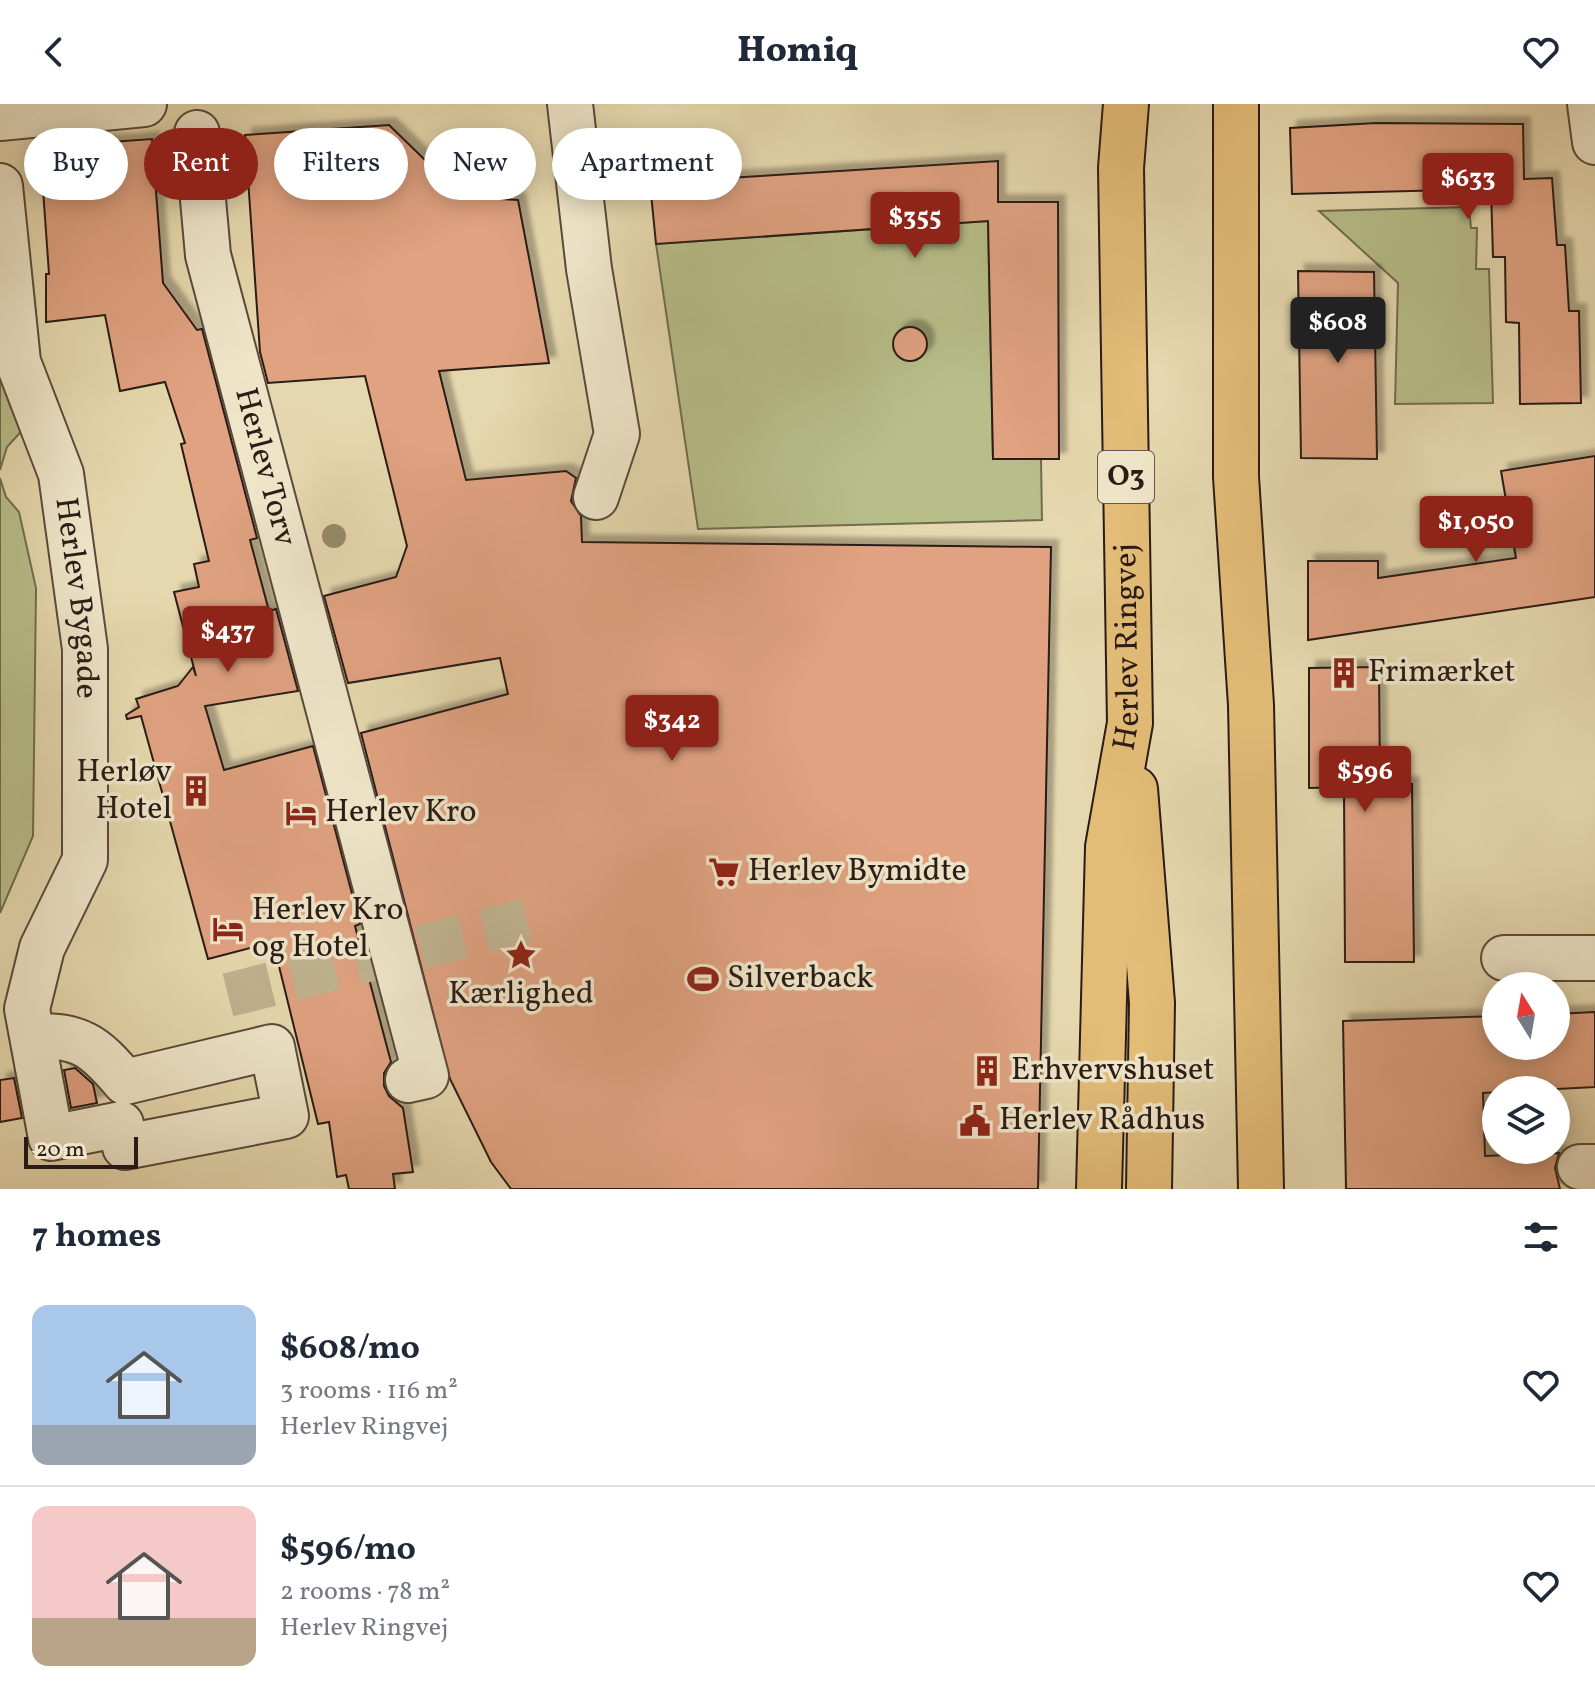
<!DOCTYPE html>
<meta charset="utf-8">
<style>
:root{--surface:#fff;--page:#f2f2f3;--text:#1f2937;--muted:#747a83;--line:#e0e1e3;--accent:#8f2418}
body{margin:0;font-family:Vollkorn,serif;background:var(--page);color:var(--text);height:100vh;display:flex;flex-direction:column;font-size:30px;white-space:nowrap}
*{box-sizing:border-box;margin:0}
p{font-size:26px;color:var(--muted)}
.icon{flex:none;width:44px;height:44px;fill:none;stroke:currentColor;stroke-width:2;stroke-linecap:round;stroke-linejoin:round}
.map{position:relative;height:1085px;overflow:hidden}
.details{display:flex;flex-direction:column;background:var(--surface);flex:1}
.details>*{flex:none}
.guide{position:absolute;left:24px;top:24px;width:800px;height:72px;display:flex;gap:16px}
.needle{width:52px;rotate:349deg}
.fabs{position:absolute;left:1482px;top:868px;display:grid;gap:16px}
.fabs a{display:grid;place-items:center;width:88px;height:88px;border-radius:50%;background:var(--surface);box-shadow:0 4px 20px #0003;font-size:40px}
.scale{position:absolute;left:24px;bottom:20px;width:114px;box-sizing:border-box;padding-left:8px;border:4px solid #2a1b16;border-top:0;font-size:22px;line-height:28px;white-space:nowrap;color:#2a1b16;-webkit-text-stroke:6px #efe6ca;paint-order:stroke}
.price{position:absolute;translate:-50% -68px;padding:0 18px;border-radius:8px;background:var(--accent);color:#fff;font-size:26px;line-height:52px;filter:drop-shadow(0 2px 4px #0008)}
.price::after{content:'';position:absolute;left:50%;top:48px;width:24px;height:18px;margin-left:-12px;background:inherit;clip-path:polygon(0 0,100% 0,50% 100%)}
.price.active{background:#222;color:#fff}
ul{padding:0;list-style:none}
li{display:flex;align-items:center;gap:24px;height:200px;padding:0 32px}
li+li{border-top:2px solid var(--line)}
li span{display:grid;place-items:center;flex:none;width:224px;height:160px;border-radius:16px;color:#555}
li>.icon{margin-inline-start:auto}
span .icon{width:96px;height:96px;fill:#fffc;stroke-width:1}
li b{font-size:34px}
h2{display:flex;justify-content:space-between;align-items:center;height:96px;padding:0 32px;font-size:34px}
.chip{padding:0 28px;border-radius:36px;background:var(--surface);box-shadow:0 4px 20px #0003;font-size:28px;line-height:72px}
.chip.active{background:var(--accent);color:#fff}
header{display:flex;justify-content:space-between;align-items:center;height:104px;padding:0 32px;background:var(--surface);font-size:36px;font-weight:800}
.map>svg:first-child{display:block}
.green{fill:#b7be89;stroke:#706c50;stroke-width:2}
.building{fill:#e0a281;stroke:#2a1b16;stroke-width:2;filter:url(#shadow)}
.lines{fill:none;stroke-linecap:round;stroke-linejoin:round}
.minor-tunnel{stroke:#c0b290;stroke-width:44;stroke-dasharray:44 22;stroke-linecap:butt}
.minor-casing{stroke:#594a3c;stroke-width:48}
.major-casing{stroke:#2a1b16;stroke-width:48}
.minor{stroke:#efe6ca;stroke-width:44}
.major{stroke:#e3bc77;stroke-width:44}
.tree{fill:#968b6d}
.labels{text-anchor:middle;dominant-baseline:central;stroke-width:7;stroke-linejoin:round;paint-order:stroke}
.shield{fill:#efe6ca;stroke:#65584c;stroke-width:2}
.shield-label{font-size:30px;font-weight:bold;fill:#2a1b16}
.street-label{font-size:32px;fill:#2a1b16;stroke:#efe6ca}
.poi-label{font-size:32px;fill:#2a1b16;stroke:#efe6ca;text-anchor:start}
</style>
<header><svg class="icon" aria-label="back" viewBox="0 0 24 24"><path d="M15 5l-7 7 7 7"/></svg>Homiq<svg class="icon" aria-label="heart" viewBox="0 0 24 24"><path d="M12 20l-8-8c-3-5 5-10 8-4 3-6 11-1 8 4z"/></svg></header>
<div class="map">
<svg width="1595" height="1085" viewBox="0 0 1595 1085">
<defs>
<filter id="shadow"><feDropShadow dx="7" dy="-7" stdDeviation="2" flood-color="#0004"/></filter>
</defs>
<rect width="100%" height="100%" fill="#e6d8ae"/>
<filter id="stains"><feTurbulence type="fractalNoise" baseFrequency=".0025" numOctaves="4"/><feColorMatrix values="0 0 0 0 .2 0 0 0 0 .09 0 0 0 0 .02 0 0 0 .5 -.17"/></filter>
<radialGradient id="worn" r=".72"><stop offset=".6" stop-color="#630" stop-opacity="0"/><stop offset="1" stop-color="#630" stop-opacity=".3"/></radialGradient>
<!-- green -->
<g class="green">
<path d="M1469,103l2,21h6l-1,41h13l4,134 -98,1 3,-121 -79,-72z"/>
<path d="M988,117l5,238h48l1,61 -344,9 -42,-285z"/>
<path d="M0,251l27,70 -20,22 -7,23z"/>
<path d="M0,374l6,19 13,15 17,76 -3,248 -33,77z"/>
</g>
<!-- building -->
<g class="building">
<path d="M1376,19l147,1 1,55 28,-1 5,67h8l4,66h10l2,92 -61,1 -1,-81 -13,-1 -1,-65h-12l-2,-68 -199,5 -2,-66z"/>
<path d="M389,21l36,35 69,-8 6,47 18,1 31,163 -110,8 27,109 100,-9 10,7 -5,23 10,15 1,26 469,5 -13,642h-527l-20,-27 -41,-83 -89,-346 147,-39 -8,-36 -152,25 -24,-87 72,-19 11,-31 -42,-170 -97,7 -8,-31 -15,-217z"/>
<path d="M152,35l11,144 34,47 5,-1 55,209 -7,2 19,71 7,-2 22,82 -93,15 19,64 89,-24 47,178 -5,2 36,136 -7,11v13l5,10 14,12 10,64 -20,2 2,15h-46l-3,-14 -9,2 -8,-55 -11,2 -45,-182 -65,17 -67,-243 -14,3 -1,-4 13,-8 -3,-8 42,-13 15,-19 3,9 -22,-84 25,-5 -5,-23 15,-3 -28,-117 4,-1 -20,-61 -45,9 -15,-76 -59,7v-48h3l-9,-127z"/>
<path d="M998,57v41h60l1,257h-66l-5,-238 -332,23 -6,-61z"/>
<path d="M1298,167l76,1 3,187 -76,-1z"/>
<circle cx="910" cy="240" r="17"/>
<path d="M1595,352v141l-287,43v-79h70v17l138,-20 -15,-87z"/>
<path d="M1379,563l1,117h32l2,178h-69l-1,-175 -35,1v-120z"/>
<path d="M1595,908v75l-112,6 2,63 74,-3 -4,15 5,21h-214l-3,-168 153,-5v30h60v-32z"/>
<path d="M75,964l18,16 4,19 -26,5 -7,-38z"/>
<path d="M14,974l8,40 -22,4v-42z"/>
</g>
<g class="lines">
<!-- minor-tunnel -->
<path class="minor-tunnel" d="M228,891l308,-77"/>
<defs>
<g id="minor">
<path d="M570,0l19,165 28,165 -21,63"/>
<path d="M1590,0l5,38"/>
<path d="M0,14l144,-14"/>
<path id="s1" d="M197,29l11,122 218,821 -18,4"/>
<path id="s2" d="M0,82l18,176 43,112 24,175v211l-43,88 -15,61 24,129 70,-14 4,23 161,-31 -14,-69 -147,35c-31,-37 -45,-47 -93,-46"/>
<path d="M1504,854h91"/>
<path d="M1580,1063h15"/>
</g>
<g id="major">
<path d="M1236,0v373l15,228 10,484"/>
<path d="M1135,685l17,214 -3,186"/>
<path id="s3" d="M1099,1085l9,-342 22,-124 -9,-555 5,-64"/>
</g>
</defs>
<!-- minor casing -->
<use href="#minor" class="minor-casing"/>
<!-- major casing -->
<use href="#major" class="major-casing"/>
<!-- minor -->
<use href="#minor" class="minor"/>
<!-- major -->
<use href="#major" class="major"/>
</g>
<!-- trees -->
<circle class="tree" cx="334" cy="432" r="12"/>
<!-- icons -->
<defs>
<symbol id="building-bare" viewBox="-9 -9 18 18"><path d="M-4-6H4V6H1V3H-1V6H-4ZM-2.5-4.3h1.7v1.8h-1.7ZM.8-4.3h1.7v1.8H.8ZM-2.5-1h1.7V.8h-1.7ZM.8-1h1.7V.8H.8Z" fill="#8f2418" stroke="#efe6ca" stroke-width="2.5" paint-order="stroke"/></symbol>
<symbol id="hotel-bare" viewBox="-9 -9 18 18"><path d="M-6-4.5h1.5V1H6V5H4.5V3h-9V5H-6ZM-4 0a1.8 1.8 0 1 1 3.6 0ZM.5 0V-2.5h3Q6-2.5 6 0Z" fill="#8f2418" stroke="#efe6ca" stroke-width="2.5" paint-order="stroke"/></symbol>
<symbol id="supermarket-bare" viewBox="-9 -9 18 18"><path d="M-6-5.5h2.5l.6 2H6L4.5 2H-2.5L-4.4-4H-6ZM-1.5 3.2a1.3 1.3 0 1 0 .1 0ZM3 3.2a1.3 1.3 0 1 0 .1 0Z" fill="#8f2418" stroke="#efe6ca" stroke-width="2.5" paint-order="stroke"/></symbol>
<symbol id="sight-bare" viewBox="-9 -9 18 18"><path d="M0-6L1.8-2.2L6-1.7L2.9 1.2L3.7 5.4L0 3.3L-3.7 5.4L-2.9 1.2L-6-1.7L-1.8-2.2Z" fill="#8f2418" stroke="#efe6ca" stroke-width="2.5" paint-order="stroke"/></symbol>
<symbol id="stadium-bare" viewBox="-9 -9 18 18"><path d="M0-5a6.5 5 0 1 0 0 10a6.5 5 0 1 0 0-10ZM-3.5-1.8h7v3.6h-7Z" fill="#8f2418" stroke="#efe6ca" stroke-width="2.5" paint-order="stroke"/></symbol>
<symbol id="civic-bare" viewBox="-9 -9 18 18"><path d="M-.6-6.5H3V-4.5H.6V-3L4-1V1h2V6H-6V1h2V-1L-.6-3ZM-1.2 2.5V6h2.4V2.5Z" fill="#8f2418" stroke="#efe6ca" stroke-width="2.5" paint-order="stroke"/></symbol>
</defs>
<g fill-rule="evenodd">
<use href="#building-bare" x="1322" y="547" width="44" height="44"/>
<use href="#building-bare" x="174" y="665" width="44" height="44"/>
<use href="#hotel-bare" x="279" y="687" width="44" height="44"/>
<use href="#supermarket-bare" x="702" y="746" width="44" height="44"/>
<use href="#hotel-bare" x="206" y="803" width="44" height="44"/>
<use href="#sight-bare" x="499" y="829" width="44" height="44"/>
<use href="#stadium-bare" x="681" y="853" width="44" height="44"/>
<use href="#building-bare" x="965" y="945" width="44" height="44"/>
<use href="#civic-bare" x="953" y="995" width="44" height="44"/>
</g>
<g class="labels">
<!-- shield labels -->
<rect class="shield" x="1098" y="347" width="56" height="52" rx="6"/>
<g class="shield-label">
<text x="1126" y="373">O3</text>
</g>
<!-- street labels -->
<g class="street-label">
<text stroke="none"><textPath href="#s1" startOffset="342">Herlev Torv</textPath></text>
<text stroke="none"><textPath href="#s2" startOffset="422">Herlev Bygade</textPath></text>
<text stroke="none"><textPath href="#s3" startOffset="544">Herlev Ringvej</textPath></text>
</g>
<!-- poi labels -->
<g class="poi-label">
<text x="1368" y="569">Frimærket</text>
<text x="172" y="669" text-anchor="end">Herløv<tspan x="172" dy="37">Hotel</tspan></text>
<text x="325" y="709">Herlev Kro</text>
<text x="748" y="768">Herlev Bymidte</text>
<text x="252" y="807">Herlev Kro<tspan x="252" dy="37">og Hotel</tspan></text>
<text x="727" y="875">Silverback</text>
<text x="521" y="891" text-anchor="middle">Kærlighed</text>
<text x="1011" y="967">Erhvervshuset</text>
<text x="999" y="1017">Herlev Rådhus</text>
</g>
</g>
<rect width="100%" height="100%" filter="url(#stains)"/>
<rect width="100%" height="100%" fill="url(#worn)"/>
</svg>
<div class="fabs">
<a><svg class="needle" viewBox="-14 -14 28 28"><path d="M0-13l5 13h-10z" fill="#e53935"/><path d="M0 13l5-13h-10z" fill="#747a83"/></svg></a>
<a><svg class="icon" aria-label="layers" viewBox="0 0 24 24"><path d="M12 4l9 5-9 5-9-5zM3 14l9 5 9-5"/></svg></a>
</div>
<div class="scale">20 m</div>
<b class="price" style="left:1468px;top:117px">$633</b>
<b class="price" style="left:915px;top:156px">$355</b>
<b class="price active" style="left:1338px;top:261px">$608</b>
<b class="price" style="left:1476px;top:460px">$1,050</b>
<b class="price" style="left:228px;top:570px">$437</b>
<b class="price" style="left:672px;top:659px">$342</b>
<b class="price" style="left:1365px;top:710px">$596</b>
<div class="guide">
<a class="chip">Buy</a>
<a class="chip active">Rent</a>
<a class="chip">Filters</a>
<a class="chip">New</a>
<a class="chip">Apartment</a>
</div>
</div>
<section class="details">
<h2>7 homes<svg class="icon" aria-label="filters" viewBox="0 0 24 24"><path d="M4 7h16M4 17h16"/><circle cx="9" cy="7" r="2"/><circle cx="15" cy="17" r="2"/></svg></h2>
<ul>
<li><span style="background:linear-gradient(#a9c7e8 75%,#9aa5b1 0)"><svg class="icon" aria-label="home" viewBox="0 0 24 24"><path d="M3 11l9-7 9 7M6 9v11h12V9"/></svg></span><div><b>$608/mo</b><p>3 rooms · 116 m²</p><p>Herlev Ringvej</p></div><svg class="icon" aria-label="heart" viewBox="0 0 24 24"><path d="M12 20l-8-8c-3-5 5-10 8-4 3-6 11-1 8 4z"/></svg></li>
<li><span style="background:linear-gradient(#f6c9c9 70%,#b9a48a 0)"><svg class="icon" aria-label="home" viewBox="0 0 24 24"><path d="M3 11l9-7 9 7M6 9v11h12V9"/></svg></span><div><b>$596/mo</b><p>2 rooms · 78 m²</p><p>Herlev Ringvej</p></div><svg class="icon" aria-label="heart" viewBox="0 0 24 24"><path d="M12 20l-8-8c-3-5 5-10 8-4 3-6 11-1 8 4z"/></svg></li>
</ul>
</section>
